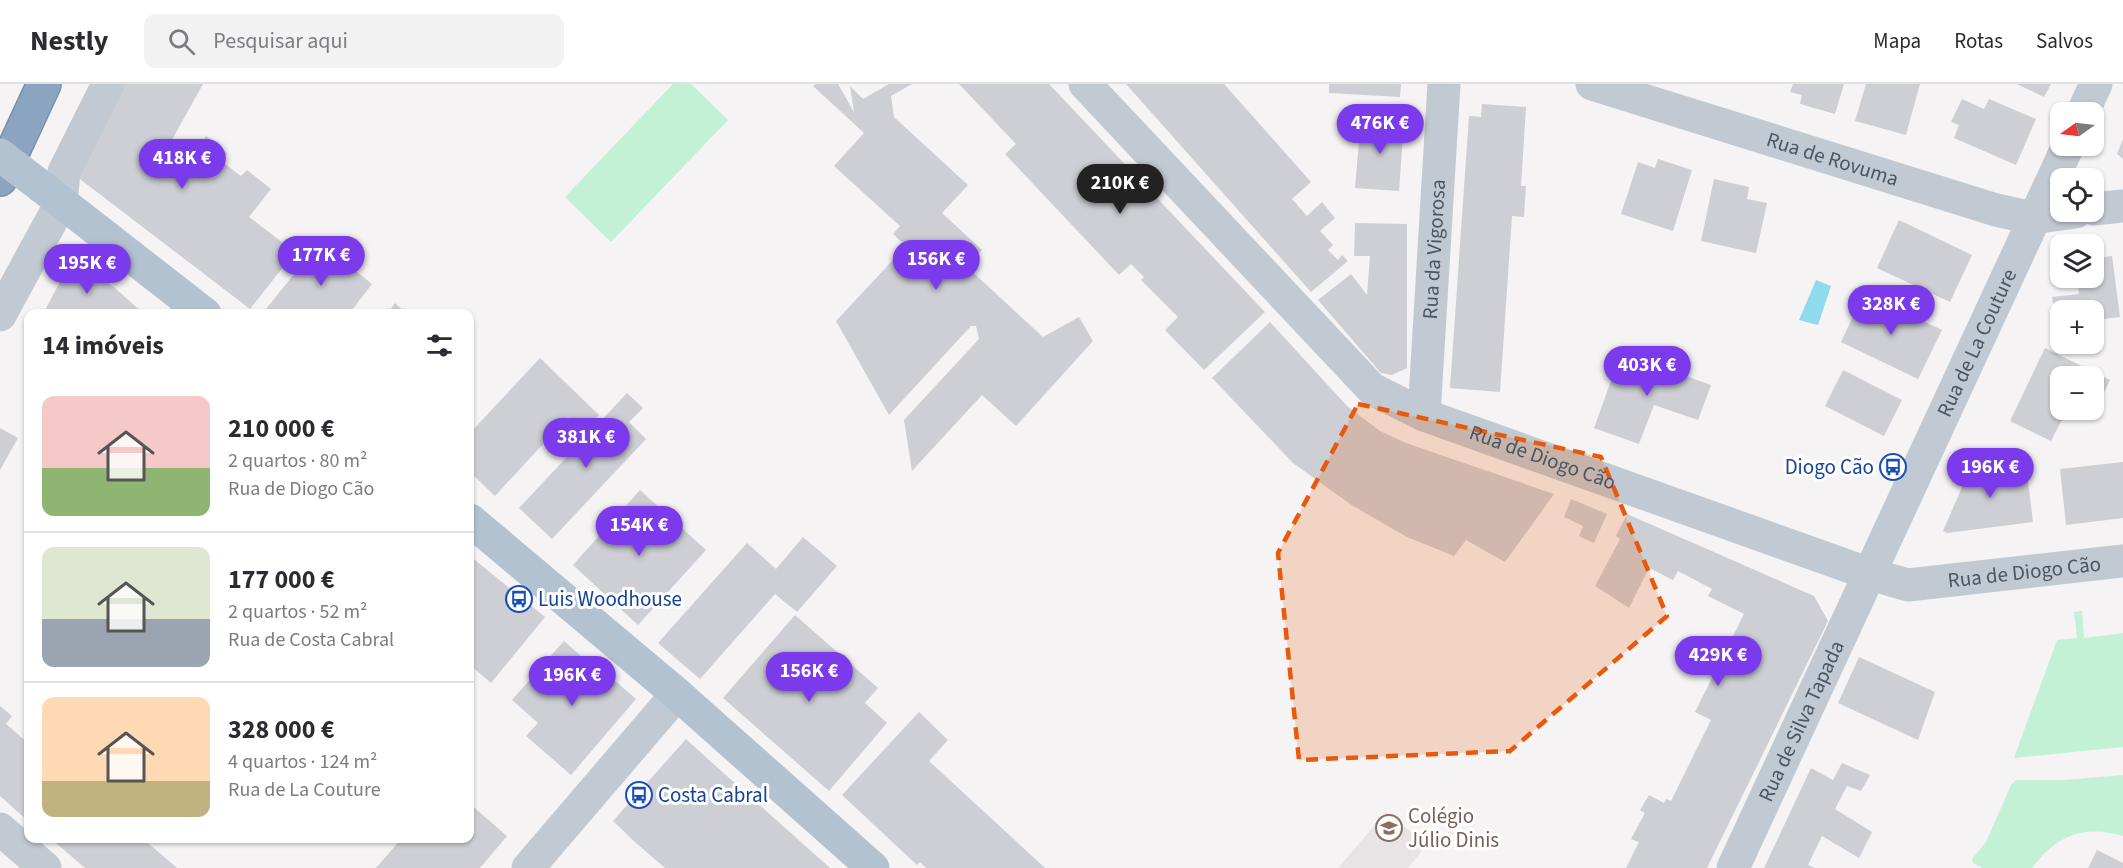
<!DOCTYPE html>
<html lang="pt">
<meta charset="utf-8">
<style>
:root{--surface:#fff;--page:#f2f2f3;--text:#2b2b33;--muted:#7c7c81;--line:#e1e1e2;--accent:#7c3aed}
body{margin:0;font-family:"Source Sans 3",sans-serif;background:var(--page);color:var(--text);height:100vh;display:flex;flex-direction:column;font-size:22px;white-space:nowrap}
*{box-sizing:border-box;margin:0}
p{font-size:20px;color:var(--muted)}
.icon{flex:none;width:33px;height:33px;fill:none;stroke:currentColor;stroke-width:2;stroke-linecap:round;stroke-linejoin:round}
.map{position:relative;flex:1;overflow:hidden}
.side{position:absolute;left:24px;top:225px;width:450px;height:534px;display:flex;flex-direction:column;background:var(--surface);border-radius:12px;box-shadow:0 2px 4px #0004}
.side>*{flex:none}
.needle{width:39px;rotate:256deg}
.buttons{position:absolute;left:2050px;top:18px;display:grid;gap:12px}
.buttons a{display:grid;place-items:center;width:54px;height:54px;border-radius:12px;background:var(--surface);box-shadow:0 2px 4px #0004;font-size:30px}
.price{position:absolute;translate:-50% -51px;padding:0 14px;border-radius:21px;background:var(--accent);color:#fff;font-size:20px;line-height:39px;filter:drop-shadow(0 2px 3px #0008)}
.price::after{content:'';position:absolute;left:50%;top:36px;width:18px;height:14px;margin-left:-9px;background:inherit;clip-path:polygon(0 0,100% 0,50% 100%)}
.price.selected{background:#222;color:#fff}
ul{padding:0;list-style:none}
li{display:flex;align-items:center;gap:18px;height:150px;padding:0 18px}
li+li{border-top:2px solid var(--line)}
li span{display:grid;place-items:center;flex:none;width:168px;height:120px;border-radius:12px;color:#555}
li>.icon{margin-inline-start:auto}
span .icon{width:72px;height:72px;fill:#fffc;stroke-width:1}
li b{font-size:26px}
h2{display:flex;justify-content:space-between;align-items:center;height:72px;padding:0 18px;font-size:26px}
header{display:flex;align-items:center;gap:36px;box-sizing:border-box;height:84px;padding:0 30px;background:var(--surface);border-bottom:2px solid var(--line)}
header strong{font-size:28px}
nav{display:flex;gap:33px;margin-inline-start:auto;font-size:21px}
.search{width:420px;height:54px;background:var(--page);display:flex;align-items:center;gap:15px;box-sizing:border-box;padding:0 21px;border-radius:12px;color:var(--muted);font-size:22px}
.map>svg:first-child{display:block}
.education{fill:#e6e4e5}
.green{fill:#c3f1d5}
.water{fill:#90daee}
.building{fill:#cdcfd5}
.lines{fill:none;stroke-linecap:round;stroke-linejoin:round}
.highway-casing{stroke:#7690ad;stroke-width:36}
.minor{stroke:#c1cad2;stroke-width:33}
.major{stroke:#b3c2d1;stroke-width:33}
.highway{stroke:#8ba5c1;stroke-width:33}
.major-bridge{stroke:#b3c2d1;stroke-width:33}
.marked{fill:#e8590c;fill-opacity:0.2;stroke:#e8590c;stroke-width:4.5;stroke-dasharray:12 8;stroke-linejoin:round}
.labels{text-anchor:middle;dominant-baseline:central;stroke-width:6;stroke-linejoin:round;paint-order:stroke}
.street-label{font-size:21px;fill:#4a5661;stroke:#fff}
.transit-label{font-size:21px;fill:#164399;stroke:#fff;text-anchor:start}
.education-label{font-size:21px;fill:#785e54;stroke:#fff;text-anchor:start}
</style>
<header>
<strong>Nestly</strong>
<div class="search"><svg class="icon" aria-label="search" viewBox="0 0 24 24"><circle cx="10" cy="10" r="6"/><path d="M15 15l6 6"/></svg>Pesquisar aqui</div>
<nav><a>Mapa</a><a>Rotas</a><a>Salvos</a></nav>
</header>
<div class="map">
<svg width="2123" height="784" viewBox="0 0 2123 784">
<rect width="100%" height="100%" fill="#f5f3f3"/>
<!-- education -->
<path class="education" d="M1386,728l41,33 -19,23h-70z"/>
<!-- green -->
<g class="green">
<path d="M673,0h18l37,36 -117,122 -46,-45z"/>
<path d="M2082,527l2,27 39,-5v114l-109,11 43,-118 20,-2 -3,-26z"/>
<path d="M2123,691v61c-40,-12 -67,0 -91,32h-50l-9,-5 -1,-4 14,-17 25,-57 5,-5h48z"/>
</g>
<!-- water -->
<path class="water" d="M1816,196l15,6 -13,39 -19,-5z"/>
<!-- building -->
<g class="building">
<path d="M119,0h84l-40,72 20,11 23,-31 21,17 -6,8 20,15 6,-6 24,19 -22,28 46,35 -45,57 -178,-136z"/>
<path d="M816,0h22l16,28 -4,-26 13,13 26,-15h23l-21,12 3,21 74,68 -26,28 40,37 -15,17 76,70 36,-20 14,24 -77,85 -34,-31 -70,76 -8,-51 75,-81 -3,-13h-5l-82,89 -53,-94 70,-75 -13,-12 7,-8 -66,-60 30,-33 -51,-47z"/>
<path d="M959,0h90l216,228 -61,58 -39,-40 13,-13 -37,-37 3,-3 -13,-13 -12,11 -114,-121 11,-10z"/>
<path d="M1126,0h98l87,98 -19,17 15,17 15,-14 13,16 -15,13 13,14 -5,5 10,10 4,-5 6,6 -37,31z"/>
<path d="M1329,0h72l-1,13 -71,-4z"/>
<path d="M1793,0h51l-9,30 -35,-10 2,-9 -12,-3z"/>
<path d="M1866,0h54l-14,51 -51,-14z"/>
<path d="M2017,0h34l-7,13z"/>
<path d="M1962,15l22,10 5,-10 47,20 -20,46 -62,-27 5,-13 -8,-3z"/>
<path d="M1482,20l44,3 -5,79h5l-2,31 -12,-1 -12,176 -50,-4 19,-272 12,1z"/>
<path d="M1361,34l43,3 -5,70 -44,-3z"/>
<path d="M2123,55v20l-6,-5z"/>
<path d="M1658,75l34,11 -19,61 -52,-17 17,-52 17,6z"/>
<path d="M1714,95l35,8 -2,12 20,4 -11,50 -55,-12z"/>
<path d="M1899,136l73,35 -22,47 -73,-34z"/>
<path d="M1355,139l52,1v144l-15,7 -11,-2 -63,-73 33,-26 16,21 3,-39h-16z"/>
<path d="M320,158l52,42 -23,30h-87z"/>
<path d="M2112,172l8,61 -26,3v-10h-33v14l-5,1 -4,-28 27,-3 -2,-16h17v-19z"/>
<path d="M73,173l42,31 29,26h-101z"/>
<path d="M1864,209l78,37 -24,49 -77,-37z"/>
<path d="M395,219l12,11h-20z"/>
<path d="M1270,238l77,84 33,25 26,12 148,51 -49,68 -39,-22 -12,16 -47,-19 -54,-31 -60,-43 -81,-85z"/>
<path d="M2045,264l65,32 -18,37 -16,-7h18v-34h-33v34h6l-16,31 -41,-20z"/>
<path d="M1621,269l90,32 -13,35 -44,-15 -15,39 -45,-16z"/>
<path d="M540,274l59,57 -15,17 -16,-15 -73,79 -25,-24v-39z"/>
<path d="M1843,286l59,30 -18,36 -59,-30z"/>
<path d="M627,309l16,15 -14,14 17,17 -94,100 -33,-31z"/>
<path d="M0,344l18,10 -18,32z"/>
<path d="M1976,371l42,21 9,-2 6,48 -86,11 -4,-2z"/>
<path d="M2123,378v56l-57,7 -6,-56z"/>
<path d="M640,406l66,60 -68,75 -65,-60z"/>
<path d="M1571,415l36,15 -13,29 -15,-7 4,-10 -19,-9z"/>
<path d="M1627,430l187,82 14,25 -121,247h-81l13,-26 -8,-3 14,-26 -5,-3 9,-15 15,8 2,-4 5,2 40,-81 -16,-8 49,-98 -36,-18 4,-7 -34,-18 -5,9 -24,-12 -20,40 -34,-22 25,-47 -4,-3z"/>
<path d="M803,453l34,29 -40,46 -22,-18 -75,85 -42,-36 89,-100 29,26z"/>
<path d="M470,472l75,61 -54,66 -21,-18z"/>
<path d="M795,531l83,73 -13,15 22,20 -58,68 -106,-93z"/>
<path d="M564,557l26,23 2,-3 44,38 -65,76 -45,-39 12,-13 -26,-23z"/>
<path d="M1859,573l76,35 -17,48 -80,-37z"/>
<path d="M0,622l12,10 -6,8 22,19v78l-28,-25z"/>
<path d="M919,628l29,28 -19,21 116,107h-119l-6,-6 -3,3 -75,-70z"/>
<path d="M686,655l23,21 121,108h-165l-29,-25 -23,-22z"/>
<path d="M1842,679l28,12 -9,16 -14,-5 -12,23 37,23 -13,26 -37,-22 -14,29 7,3h-51l47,-100 22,12z"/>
<path d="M470,720l37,32 -27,32h-104l26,-30h68z"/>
<path d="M50,754h92l35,30h-92z"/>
<path d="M2097,766l26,13v5h-35z"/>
</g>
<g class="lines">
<defs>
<path id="highway" d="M0,95l44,-95"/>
</defs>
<!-- highway casing -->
<use href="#highway" class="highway-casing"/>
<!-- minor -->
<g class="minor">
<path id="s1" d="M1085,0l287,305 52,26 446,159 38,11 215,-24"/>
<path id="s2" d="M1592,0l404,126 37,8 43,-6"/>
<path d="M2083,28l13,-28"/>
<path d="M2094,125l29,-3"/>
<path d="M0,231l61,-112 3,-31 44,-88"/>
<path id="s3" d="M1424,331l20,-331"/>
<path d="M0,745l45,39"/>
<path d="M528,784l149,-174"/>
<path id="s4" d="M1733,784l335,-722"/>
</g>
<!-- major -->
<g class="major">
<path d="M42,103l163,127"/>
<path d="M470,436l207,174 196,174"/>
</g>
<!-- highway -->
<use href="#highway" class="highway"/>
<!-- major-bridge -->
<path class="major-bridge" d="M0,71l42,32"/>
</g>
<!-- marked area -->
<path class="marked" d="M1358,320l243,53 66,159 -157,135 -211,9 -21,-207z"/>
<!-- icons -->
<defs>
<symbol id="bus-ring" viewBox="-11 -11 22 22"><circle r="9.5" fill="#fff" stroke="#1a4fb4" stroke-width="1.5"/><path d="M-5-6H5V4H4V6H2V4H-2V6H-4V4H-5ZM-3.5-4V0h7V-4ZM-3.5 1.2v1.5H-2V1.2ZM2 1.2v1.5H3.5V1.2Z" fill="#1a4fb4"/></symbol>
<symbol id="school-ring" viewBox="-11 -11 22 22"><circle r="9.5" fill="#fff" stroke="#8d6e63" stroke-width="1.5"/><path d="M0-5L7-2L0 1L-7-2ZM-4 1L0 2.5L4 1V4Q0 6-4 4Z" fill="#8d6e63"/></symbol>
</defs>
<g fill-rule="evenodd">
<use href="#bus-ring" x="1878" y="368" width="30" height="30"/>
<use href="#bus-ring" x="504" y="500" width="30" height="30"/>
<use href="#bus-ring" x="624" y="696" width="30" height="30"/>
<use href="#school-ring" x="1374" y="729" width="30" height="30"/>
</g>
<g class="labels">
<!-- street labels -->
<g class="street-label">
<text stroke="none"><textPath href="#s2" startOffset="252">Rua de Rovuma</textPath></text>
<text stroke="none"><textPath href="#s3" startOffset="166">Rua da Vigorosa</textPath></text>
<text stroke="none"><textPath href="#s4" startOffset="579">Rua de La Couture</textPath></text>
<text stroke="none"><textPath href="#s1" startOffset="603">Rua de Diogo Cão</textPath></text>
<text stroke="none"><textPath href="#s1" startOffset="1107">Rua de Diogo Cão</textPath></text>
<text stroke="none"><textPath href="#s4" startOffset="162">Rua de Silva Tapada</textPath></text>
</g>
<!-- transit labels -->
<g class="transit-label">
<text x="1874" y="383" text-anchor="end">Diogo Cão</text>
<text x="538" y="515">Luis Woodhouse</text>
<text x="658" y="711">Costa Cabral</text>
</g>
<!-- education labels -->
<g class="education-label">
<text x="1408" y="732">Colégio<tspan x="1408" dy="24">Júlio Dinis</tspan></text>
</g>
</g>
</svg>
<div class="buttons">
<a><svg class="needle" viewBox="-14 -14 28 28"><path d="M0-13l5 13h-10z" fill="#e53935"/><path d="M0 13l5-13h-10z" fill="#7c7c81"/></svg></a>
<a><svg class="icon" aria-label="locate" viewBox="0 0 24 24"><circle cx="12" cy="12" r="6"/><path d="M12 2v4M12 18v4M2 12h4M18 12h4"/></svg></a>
<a><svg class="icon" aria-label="layers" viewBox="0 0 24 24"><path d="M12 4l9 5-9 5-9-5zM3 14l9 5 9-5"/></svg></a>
<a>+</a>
<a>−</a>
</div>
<b class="price" style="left:1380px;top:71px">476K €</b>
<b class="price" style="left:182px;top:106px">418K €</b>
<b class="price selected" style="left:1120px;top:131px">210K €</b>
<b class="price" style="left:321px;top:203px">177K €</b>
<b class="price" style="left:936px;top:207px">156K €</b>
<b class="price" style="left:87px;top:211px">195K €</b>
<b class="price" style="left:1891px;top:252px">328K €</b>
<b class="price" style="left:1647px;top:313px">403K €</b>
<b class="price" style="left:586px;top:385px">381K €</b>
<b class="price" style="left:1990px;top:415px">196K €</b>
<b class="price" style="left:639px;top:473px">154K €</b>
<b class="price" style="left:1718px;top:603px">429K €</b>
<b class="price" style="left:809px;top:619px">156K €</b>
<b class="price" style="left:572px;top:623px">196K €</b>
<section class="side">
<h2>14 imóveis<svg class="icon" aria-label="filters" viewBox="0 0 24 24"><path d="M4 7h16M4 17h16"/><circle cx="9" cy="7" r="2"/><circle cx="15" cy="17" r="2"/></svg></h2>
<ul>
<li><span style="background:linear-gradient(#f6c9c9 60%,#8fb573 0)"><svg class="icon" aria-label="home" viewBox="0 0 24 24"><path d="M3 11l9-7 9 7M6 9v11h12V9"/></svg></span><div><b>210 000 €</b><p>2 quartos · 80 m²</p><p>Rua de Diogo Cão</p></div></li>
<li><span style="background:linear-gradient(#dfe7d0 60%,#9aa5b1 0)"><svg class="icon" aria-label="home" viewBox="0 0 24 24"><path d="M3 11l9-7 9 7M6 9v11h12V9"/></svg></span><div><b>177 000 €</b><p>2 quartos · 52 m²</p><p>Rua de Costa Cabral</p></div></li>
<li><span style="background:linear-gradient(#ffd9b3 70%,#c2b280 0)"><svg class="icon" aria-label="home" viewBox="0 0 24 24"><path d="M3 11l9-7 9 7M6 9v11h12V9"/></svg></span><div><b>328 000 €</b><p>4 quartos · 124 m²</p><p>Rua de La Couture</p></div></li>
</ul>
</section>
</div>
